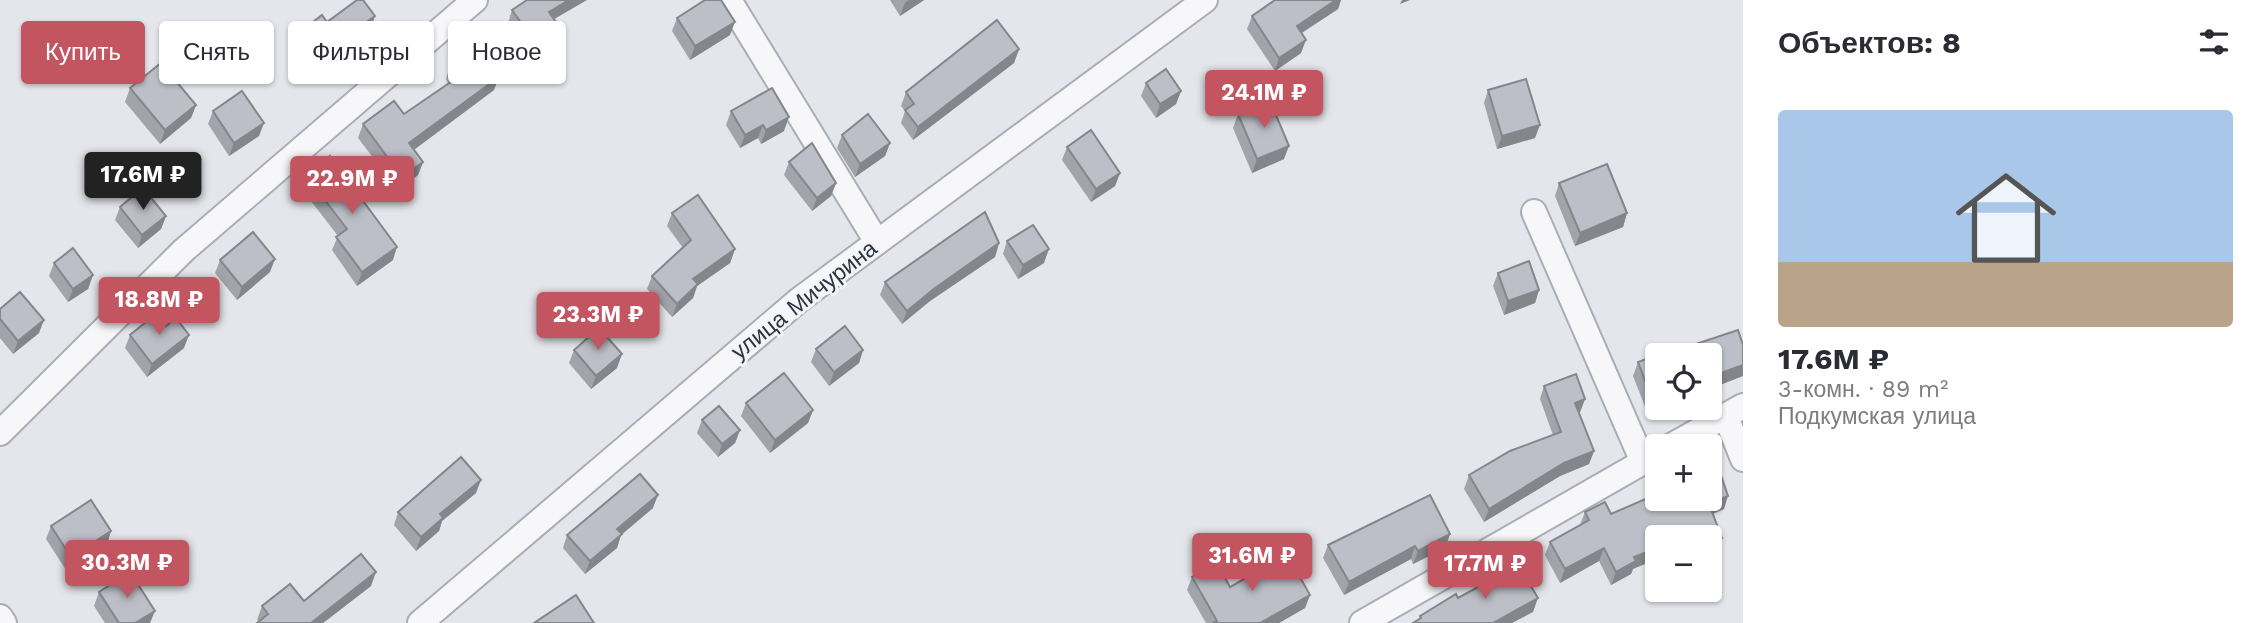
<!DOCTYPE html>
<html lang="ru">
<meta charset="utf-8">
<style>
:root{--surface:#fff;--page:#f2f2f3;--text:#2b2b33;--muted:#7c7c81;--accent:#c35561}
body{margin:0;font-family:"Work Sans",sans-serif;background:var(--page);color:var(--text);height:100vh;display:flex;flex-direction:column;font-size:26px;white-space:nowrap}
*{box-sizing:border-box;margin:0}
p{font-size:23px;color:var(--muted)}
.icon{flex:none;width:38px;height:38px;fill:none;stroke:currentColor;stroke-width:2;stroke-linecap:round;stroke-linejoin:round}
.map{position:relative;flex:1;overflow:hidden}
.details{display:flex;flex-direction:column;background:var(--surface);width:525px}
.details>*{flex:none}
.guide{position:absolute;left:21px;top:21px;width:665px;height:63px;display:flex;gap:14px}
.tools{position:absolute;left:1645px;top:343px;display:grid;gap:14px}
.tools a{display:grid;place-items:center;width:77px;height:77px;border-radius:7px;background:var(--surface);box-shadow:0 2px 5px #0004;font-size:35px}
.price{position:absolute;translate:-50% -60px;padding:0 16px;border-radius:7px;background:var(--accent);color:#fff;font-size:23px;line-height:46px;filter:drop-shadow(0 2px 4px #0008)}
.price::after{content:'';position:absolute;left:50%;top:42px;width:21px;height:16px;margin-left:-10px;background:inherit;clip-path:polygon(0 0,100% 0,50% 100%)}
.price.on{background:#222;color:#fff}
ul{padding:0;list-style:none}
li{display:grid;align-content:center;gap:14px;height:371px;padding:0 35px}
li span{display:grid;place-items:center;height:217px;border-radius:7px;color:#555}
li>.icon{margin-inline-start:auto}
span .icon{width:126px;height:126px;fill:#fffc;stroke-width:1}
li b{font-size:30px}
h2{display:flex;justify-content:space-between;align-items:center;height:84px;padding:0 35px;font-size:30px}
.chip{padding:0 24px;border-radius:7px;background:var(--surface);box-shadow:0 2px 5px #0004;font-size:24px;line-height:63px}
.chip.on{background:var(--accent);color:#fff}
main{display:flex;flex:1;min-height:0}
.map>svg:first-child{display:block}
.lines{fill:none;stroke-linecap:round;stroke-linejoin:round}
.street-casing{stroke:#a9adb5;stroke-width:28}
.street{stroke:#f7f7f9;stroke-width:24}
.wall{fill:#a2a4ab}
.shaded-wall{fill:#84868b}
.building{fill:#bcbfc7;stroke:#84868b;stroke-width:2}
.labels{text-anchor:middle;dominant-baseline:central;stroke-width:6;stroke-linejoin:round;paint-order:stroke}
.street-label{font-size:23px;fill:#2d3442;stroke:#f4f5f8}
</style>
<main>
<div class="map">
<svg width="1743" height="623" viewBox="0 0 1743 623">
<rect width="100%" height="100%" fill="#e4e6eb"/>
<g class="lines">
<defs>
<g id="street">
<path d="M729,0l148,242"/>
<path d="M1534,212l109,250"/>
<path d="M1726,417l17,42"/>
<path d="M0,433l184,-183 291,-250"/>
<path d="M1671,446l72,-40"/>
<path d="M0,617l4,6"/>
<path d="M420,623l379,-323 406,-300"/>
<path d="M1362,623l295,-169"/>
</g>
</defs>
<!-- street casing -->
<use href="#street" class="street-casing"/>
<!-- street -->
<use href="#street" class="street"/>
</g>
<!-- wall -->
<g class="wall">
<path d="M890,0h34l-24,16z"/>
<path d="M1275,0h66l-3,9 -36,24 -1,20 -26,18 -28,-42 5,-13z"/>
<path d="M512,10l42,9 -3,16 -24,17 -19,-29z"/>
<path d="M375,16l-5,14 -27,19 -3,9 -28,21 -22,-29 5,-14 32,-14z"/>
<path d="M677,18l53,17 -40,25 -18,-29z"/>
<path d="M1019,49l-5,14 -101,77 -12,-17 4,-12 -4,-5 5,-14z"/>
<path d="M450,66l44,24 -80,60 9,12 -5,13 -20,15 -40,-52 5,-14 41,-10 44,-31 -2,-4z"/>
<path d="M1146,83l35,8 -5,13 -20,14 -15,-22z"/>
<path d="M130,88l66,17 -5,13 -31,26 -35,-42z"/>
<path d="M1488,90l47,48 -38,11 -13,-46z"/>
<path d="M213,111l46,25 -30,20 -21,-32z"/>
<path d="M731,111l53,20 -23,13 -3,-6 -18,10 -14,-23z"/>
<path d="M1238,114l46,45 -32,14 -19,-45z"/>
<path d="M842,135l48,8 -5,13 -30,21 -18,-29z"/>
<path d="M1067,147l53,26 -5,13 -24,16 -29,-42z"/>
<path d="M789,162l47,21 -5,13 -19,15 -28,-36z"/>
<path d="M305,174l88,86 -36,26 -25,-36 6,-14 -37,-48z"/>
<path d="M1559,183l68,30 -4,14 -48,19 -20,-50z"/>
<path d="M120,207l46,9 -5,13 -23,19 -23,-28z"/>
<path d="M672,213l63,36 -5,14 -33,23 -4,12 -21,19 -25,-28 5,-13 31,-28 -16,-22z"/>
<path d="M1007,241l37,22 -26,16 -15,-25z"/>
<path d="M999,243l-4,14 -65,44 -28,23 -22,-29 5,-13z"/>
<path d="M220,260l50,12 -33,28 -22,-27z"/>
<path d="M54,263l39,12 -5,14 -20,13 -19,-26z"/>
<path d="M1498,273l41,17 -4,13 -31,12 -11,-29z"/>
<path d="M0,309l39,24 -26,21 -13,-16z"/>
<path d="M130,335l54,13 -37,29 -22,-29z"/>
<path d="M816,349l47,1 -4,13 -30,23 -18,-24z"/>
<path d="M574,350l43,18 -26,21 -22,-26z"/>
<path d="M1638,362l19,46 -10,4 -14,-36z"/>
<path d="M1544,386l41,13 -5,13 -1,1 15,38 -5,13 -29,12 -76,46 -20,-33 5,-14 84,-40 -13,-36z"/>
<path d="M746,403l67,7 -5,13 -38,30 -29,-37z"/>
<path d="M702,420l38,10 -5,13 -17,14 -21,-24z"/>
<path d="M476,493l-34,28 -3,10 -23,20 -22,-26 4,-13z"/>
<path d="M653,508l-32,27 -4,13 -32,26 -22,-26 4,-13z"/>
<path d="M1724,509l-11,5 4,37 -7,3v-17h-53l-24,32 -2,5 -20,11 -12,-24 -39,22 -15,-28 5,-13 30,-17 5,-13 26,2z"/>
<path d="M51,526l60,5 -4,13 -41,26 -20,-31z"/>
<path d="M1450,534l-5,14 -32,16 -2,-5 -67,36 -21,-37 5,-13z"/>
<path d="M1192,577l38,10 80,8 -5,13 -26,15h-73l-19,-33z"/>
<path d="M371,586l-48,37h-66l2,-2 -2,-1 5,-14 42,-5z"/>
<path d="M99,592l51,31h-45l-11,-17z"/>
</g>
<!-- shaded-wall -->
<g class="shaded-wall">
<path d="M569,0h18l-43,25 5,-13z"/>
<path d="M909,0h15l-24,16 5,-13z"/>
<path d="M1336,0h5l-3,9 -46,30 5,-13z"/>
<path d="M1402,0h8l-10,4z"/>
<path d="M375,16l-5,14 -27,19 -3,9 -28,21 5,-13 24,-26z"/>
<path d="M556,22l-5,13 -24,17 5,-14z"/>
<path d="M735,22l-5,13 -40,25 5,-14z"/>
<path d="M1306,40l-5,13 -26,18 4,-13z"/>
<path d="M1019,49l-5,14 -101,77 5,-13z"/>
<path d="M499,77l-5,13 -90,67 5,-14z"/>
<path d="M1181,91l-5,13 -20,14 4,-14z"/>
<path d="M196,105l-5,13 -31,26 5,-14z"/>
<path d="M789,117l-5,14 -23,13 5,-14z"/>
<path d="M264,123l-5,13 -30,20 5,-13z"/>
<path d="M763,125l-5,13 -18,10 5,-13z"/>
<path d="M1540,125l-5,13 -38,11 5,-13z"/>
<path d="M890,143l-5,13 -30,21 5,-13z"/>
<path d="M1289,146l-5,13 -32,14 5,-14z"/>
<path d="M423,162l-5,13 -20,15 4,-13z"/>
<path d="M1120,173l-5,13 -24,16 5,-13z"/>
<path d="M836,183l-5,13 -19,15 5,-13z"/>
<path d="M1627,213l-4,14 -48,19 5,-13z"/>
<path d="M166,216l-5,13 -23,19 4,-13z"/>
<path d="M999,243l-4,14 -65,44 -28,23 5,-13 28,-23z"/>
<path d="M397,247l-4,13 -36,26 5,-14z"/>
<path d="M735,249l-5,14 -33,23 -4,12 -21,19 5,-13 16,-25z"/>
<path d="M1049,249l-5,14 -26,16 5,-14z"/>
<path d="M275,259l-5,13 -33,28 5,-13z"/>
<path d="M93,275l-5,14 -20,13 5,-13z"/>
<path d="M1539,290l-4,13 -31,12 4,-14z"/>
<path d="M44,320l-5,13 -26,21 5,-13z"/>
<path d="M189,335l-5,13 -37,29 5,-13z"/>
<path d="M863,350l-4,13 -30,23 5,-14z"/>
<path d="M622,354l-5,14 -26,21 5,-13z"/>
<path d="M1743,365v11l-33,13v-12z"/>
<path d="M1657,397v11h2l-12,4 5,-13z"/>
<path d="M1585,399l-5,13 -10,4 5,-13z"/>
<path d="M813,410l-5,13 -38,30 5,-13z"/>
<path d="M740,430l-5,13 -17,14 4,-13z"/>
<path d="M1594,451l-5,13 -29,12 -76,46 5,-13 75,-46z"/>
<path d="M481,480l-5,13 -34,28 -3,10 -23,20 5,-14 19,-23z"/>
<path d="M658,495l-5,13 -32,27 -4,13 -32,26 5,-13 27,-32z"/>
<path d="M1728,496l-4,13 -20,8 5,-13z"/>
<path d="M111,531l-4,13 -41,26 5,-13z"/>
<path d="M1450,534l-5,14 -32,16 5,-13z"/>
<path d="M1722,538l-5,13 -7,3v-12z"/>
<path d="M1415,546l-4,13 -67,36 5,-13z"/>
<path d="M1604,548l-5,13 -39,22 5,-14z"/>
<path d="M1657,548v11l-24,10 -2,5 -20,11 5,-13 18,-15z"/>
<path d="M376,572l-5,14 -48,37h-12z"/>
<path d="M1310,595l-5,13 -26,15h-19z"/>
<path d="M1538,598l-5,14 -21,11h-19z"/>
<path d="M155,611l-5,12h-15z"/>
</g>
<!-- building -->
<g class="building">
<path d="M357,0h6l12,16 -34,24 4,5 -28,21 -22,-30 27,-21 5,7z"/>
<path d="M527,0h42l-20,12 7,10 -24,16 -20,-28z"/>
<path d="M705,0h16l14,22 -40,24 -18,-28z"/>
<path d="M1275,0h61l-39,26 9,14 -27,18 -27,-42z"/>
<path d="M997,20l22,29 -101,78 -13,-17 9,-6 -8,-12z"/>
<path d="M479,47l20,30 -90,66 14,19 -21,15 -39,-53 31,-23 10,13 54,-37 -8,-11z"/>
<path d="M161,63l35,42 -31,25 -35,-42z"/>
<path d="M1166,69l15,22 -21,13 -14,-21z"/>
<path d="M1526,79l14,46 -38,11 -14,-46z"/>
<path d="M772,88l17,29 -23,13 -3,-5 -18,10 -14,-24z"/>
<path d="M242,91l22,32 -30,20 -21,-32z"/>
<path d="M1270,101l19,45 -32,13 -19,-45z"/>
<path d="M868,114l22,29 -30,21 -18,-29z"/>
<path d="M1091,130l29,43 -24,16 -29,-42z"/>
<path d="M812,143l24,40 -19,15 -28,-36z"/>
<path d="M330,156l67,91 -35,25 -26,-35 11,-8 -42,-55z"/>
<path d="M1607,164l20,49 -47,20 -21,-50z"/>
<path d="M143,188l23,28 -24,19 -22,-28z"/>
<path d="M698,195l37,54 -42,30 5,5 -21,20 -25,-28 39,-36 -19,-27z"/>
<path d="M985,212l14,31 -64,45 -28,23 -22,-29z"/>
<path d="M1033,225l16,24 -26,16 -16,-24z"/>
<path d="M253,232l22,27 -33,28 -22,-27z"/>
<path d="M73,248l20,27 -20,14 -19,-26z"/>
<path d="M1529,261l10,29 -31,11 -10,-28z"/>
<path d="M20,292l24,28 -26,21 -18,-22v-10z"/>
<path d="M157,313l9,13 10,-8 13,17 -37,29 -22,-29z"/>
<path d="M845,326l18,24 -29,22 -18,-23z"/>
<path d="M599,328l23,26 -26,22 -22,-26z"/>
<path d="M1738,330l5,15v20l-33,12v-22h-53v42l-5,2 -14,-37 45,-17 1,3z"/>
<path d="M784,373l29,37 -38,30 -29,-37z"/>
<path d="M1576,374l9,25 -10,4 19,48 -30,12 -75,46 -20,-34 41,-24 51,-19 -17,-46z"/>
<path d="M719,406l21,24 -18,14 -20,-24z"/>
<path d="M461,457l20,23 -41,34 3,4 -22,19 -23,-25z"/>
<path d="M1716,461l12,35 -19,8 13,34 -12,4v-5h-53v11l-23,9 2,4 -20,11 -12,-24 -39,21 -15,-27 39,-22 -4,-8 20,-10 6,12 46,-20v5h53v-36z"/>
<path d="M640,474l18,21 -41,34 5,5 -32,27 -23,-26z"/>
<path d="M1430,495l20,39 -32,17 -3,-5 -66,36 -21,-37z"/>
<path d="M91,500l20,31 -40,26 -20,-31z"/>
<path d="M361,554l15,18 -65,51h-54l11,-9 -6,-8 28,-22 14,17z"/>
<path d="M1287,554l23,41 -50,28h-47l4,-2 -25,-44 25,-14 13,24z"/>
<path d="M1518,565l20,33 -45,25h-80l8,-5 -1,-2 36,-22 2,4z"/>
<path d="M130,572l25,39 -20,12h-16l-20,-31z"/>
<path d="M576,595l18,28h-60z"/>
</g>
<g class="labels">
<!-- street labels -->
<g class="street-label">
<text transform="translate(804 300) rotate(-38)">улица Мичурина</text>
</g>
</g>
</svg>
<div class="tools">
<a><svg class="icon" aria-label="locate" viewBox="0 0 24 24"><circle cx="12" cy="12" r="6"/><path d="M12 2v4M12 18v4M2 12h4M18 12h4"/></svg></a>
<a>+</a>
<a>−</a>
</div>
<b class="price" style="left:1264px;top:130px">24.1M ₽</b>
<b class="price on" style="left:143px;top:212px">17.6M ₽</b>
<b class="price" style="left:352px;top:216px">22.9M ₽</b>
<b class="price" style="left:159px;top:337px">18.8M ₽</b>
<b class="price" style="left:598px;top:352px">23.3M ₽</b>
<b class="price" style="left:1252px;top:593px">31.6M ₽</b>
<b class="price" style="left:127px;top:600px">30.3M ₽</b>
<b class="price" style="left:1485px;top:601px">17.7M ₽</b>
<div class="guide">
<a class="chip on">Купить</a>
<a class="chip">Снять</a>
<a class="chip">Фильтры</a>
<a class="chip">Новое</a>
</div>
</div>
<section class="details">
<h2>Объектов: 8<svg class="icon" aria-label="filters" viewBox="0 0 24 24"><path d="M4 7h16M4 17h16"/><circle cx="9" cy="7" r="2"/><circle cx="15" cy="17" r="2"/></svg></h2>
<ul>
<li><span style="background:linear-gradient(#a9c7e8 70%,#b9a48a 0)"><svg class="icon" aria-label="home" viewBox="0 0 24 24"><path d="M3 11l9-7 9 7M6 9v11h12V9"/></svg></span><div><b>17.6M ₽</b><p>3-комн. · 89 m²</p><p>Подкумская улица</p></div></li>
</ul>
</section>
</main>
